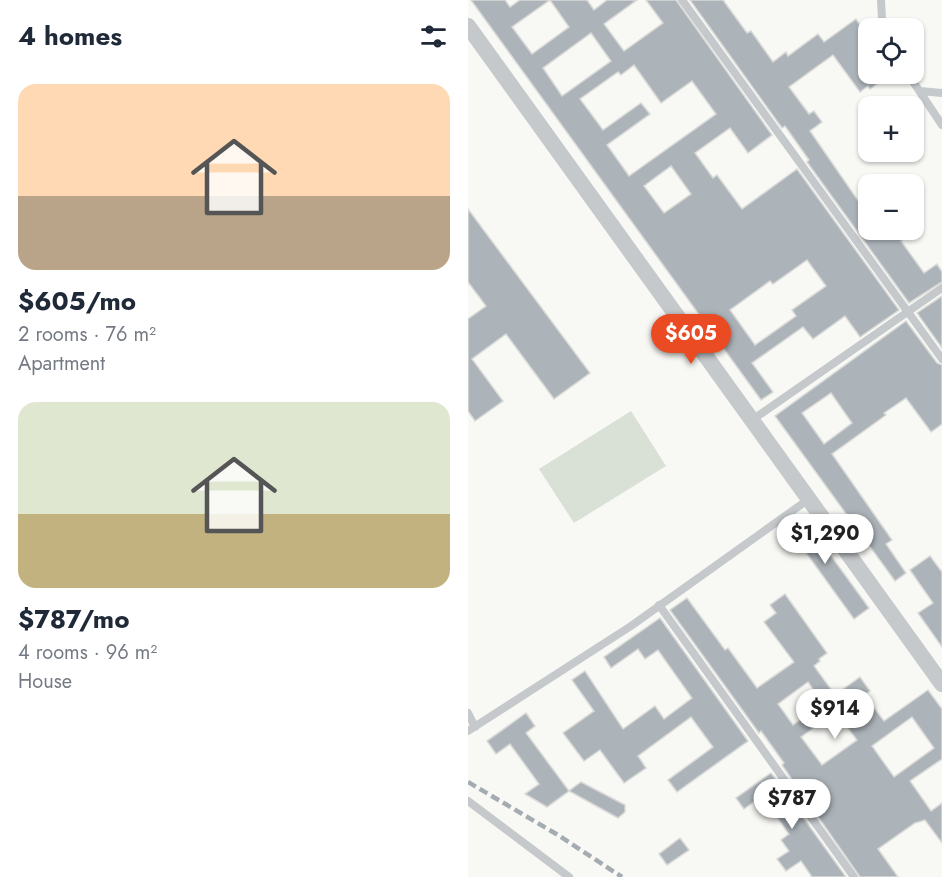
<!DOCTYPE html>
<meta charset="utf-8">
<style>
:root{--surface:#fff;--page:#f6f6f7;--text:#1f2937;--muted:#747a83;--accent:#ea4b23}
body{margin:0;font-family:Jost,sans-serif;background:var(--page);color:var(--text);height:100vh;display:flex;flex-direction:column;font-size:22px;white-space:nowrap}
*{box-sizing:border-box;margin:0}
p{font-size:20px;color:var(--muted)}
.icon{flex:none;width:33px;height:33px;fill:none;stroke:currentColor;stroke-width:2;stroke-linecap:round;stroke-linejoin:round}
.map{position:relative;flex:1;overflow:hidden}
.sheet{display:flex;flex-direction:column;background:var(--surface);width:468px}
.sheet>*{flex:none}
.fabs{position:absolute;left:390px;top:18px;display:grid;gap:12px}
.fabs a{display:grid;place-items:center;width:66px;height:66px;border-radius:12px;background:var(--surface);box-shadow:0 2px 4px #0004;font-size:30px}
.price{position:absolute;translate:-50% -51px;padding:0 14px;border-radius:21px;background:#fff;color:#222;font-size:20px;line-height:39px;filter:drop-shadow(0 2px 3px #0008)}
.price::after{content:'';position:absolute;left:50%;top:36px;width:18px;height:14px;margin-left:-9px;background:inherit;clip-path:polygon(0 0,100% 0,50% 100%)}
.price.on{background:var(--accent);color:#fff}
ul{padding:0;list-style:none}
li{display:grid;align-content:center;gap:12px;height:318px;padding:0 18px}
li span{display:grid;place-items:center;height:186px;border-radius:18px;color:#555}
li>.icon{margin-inline-start:auto}
span .icon{width:108px;height:108px;fill:#fffc;stroke-width:1}
li b{font-size:26px}
h2{display:flex;justify-content:space-between;align-items:center;height:72px;padding:0 18px;font-size:26px}
main{display:flex;flex:1;min-height:0}
.map>svg:first-child{display:block}
.green{fill:#d9e0d6}
.building{fill:#acb4ba;stroke:#d9d9d7;stroke-width:1.5;fill-rule:evenodd}
.lines{fill:none;stroke-linecap:round;stroke-linejoin:round}
.lane{stroke:#c5c9cc;stroke-width:8}
.street{stroke:#c5c9cc;stroke-width:16}
.rail{stroke:#a5acb1;stroke-width:4.5;stroke-dasharray:9 4.5;stroke-linecap:butt}
</style>
<main>
<section class="sheet">
<h2>4 homes<svg class="icon" aria-label="filters" viewBox="0 0 24 24"><path d="M4 7h16M4 17h16"/><circle cx="9" cy="7" r="2"/><circle cx="15" cy="17" r="2"/></svg></h2>
<ul>
<li><span style="background:linear-gradient(#ffd9b3 60%,#b9a48a 0)"><svg class="icon" aria-label="home" viewBox="0 0 24 24"><path d="M3 11l9-7 9 7M6 9v11h12V9"/></svg></span><div><b>$605/mo</b><p>2 rooms · 76 m²</p><p>Apartment</p></div></li>
<li><span style="background:linear-gradient(#dfe7d0 60%,#c2b280 0)"><svg class="icon" aria-label="home" viewBox="0 0 24 24"><path d="M3 11l9-7 9 7M6 9v11h12V9"/></svg></span><div><b>$787/mo</b><p>4 rooms · 96 m²</p><p>House</p></div></li>
</ul>
</section>
<div class="map">
<svg width="474" height="877" viewBox="0 0 474 877">
<rect width="100%" height="100%" fill="#f8f8f5"/>
<!-- green -->
<path class="green" d="M163,411l35,55 -92,57 -35,-54z"/>
<!-- building -->
<g class="building">
<path d="M3,0h34l5,7 10,-7h67l7,10 13,-10h30l-33,24 20,27 39,-28 -17,-23h30l96,135 -24,18 -18,-25 -35,25 18,25 4,-3 25,34 55,-40 102,141 -39,27 -15,-21 -32,23 -10,-12 -51,36 21,29 -12,8zM82,0l19,27 -37,27 -20,-27zM123,33l20,28 -49,35 -19,-28zM166,65l27,38 31,-22 24,33 -87,62 -22,-31 43,-31 -9,-11 -38,27 -23,-31 38,-27 3,3zM203,166l20,28 -27,19 -20,-27zM339,260l19,26 -34,24 4,6 -41,29 -25,-35 40,-29 3,3z"/>
<path d="M222,0h33l24,33 4,-2 22,31 13,-10 2,4 30,-22 6,8 32,-23 12,17v38h23l-21,15 -2,-3 -8,6 -27,-37 -44,32 20,27 5,-3 8,11 -12,9 58,84v15h49l-16,11 23,32 13,-9 5,8v10l-33,21 -102,-141 2,-2 -24,-34 -3,2z"/>
<path d="M0,209l122,164 -36,26 -48,-65 -34,25 31,42 -28,20 -7,-10v-92l18,-13 -18,-24z"/>
<path d="M474,296v52l-25,-35z"/>
<path d="M438,321l31,42 5,2v59l-11,8 -25,-34 -22,15 2,2 -54,39 60,86 -6,4 20,29 -11,8 -120,-165zM363,393l21,30 -28,21 -22,-31z"/>
<path d="M334,516l67,92 -15,11 -57,-79 -8,6 -10,-14z"/>
<path d="M462,556l12,16v75l-24,-34 15,-10 -23,-33z"/>
<path d="M317,594l42,59 -8,6 1,2 -6,5 21,29 25,-18 10,14 -6,4 20,26 44,-31 14,19v50l-32,22 21,30 11,-8v40l-17,-23 -10,3 -37,26 20,28h-38l-78,-112 2,-2 -23,-32 -2,2 -89,-123 17,-12 38,52 3,-2 29,40 37,-26 -30,-40 12,-9 -6,-8zM340,682l15,22 -30,21 -15,-21zM368,712l21,28 -35,25 -21,-28zM444,717l22,31 -40,29 -22,-31z"/>
<path d="M192,618l88,123 -71,51 -9,-12 45,-33 -22,-30 -53,39 8,12 -22,15 -24,-33 -16,11 -21,-28 31,-22 -22,-31 13,-9 38,58 32,-23 9,13 28,-21 -34,-48 -13,9 -7,-10 -27,19 -7,-11z"/>
<path d="M58,713l9,13 -9,7 43,58 -22,16 -22,-13 14,-10 -29,-40 -14,10 -9,-13z"/>
<path d="M303,773l75,104h-34l-11,-16 -15,10 -9,-12 12,-8 -8,-11 8,-6 -17,-24 -7,5 -10,-14 -11,8 -8,-11z"/>
<path d="M113,782l44,23v7l-7,6 -49,-27z"/>
<path d="M212,838l9,12 -22,15 -8,-11z"/>
</g>
<g class="lines">
<!-- lane -->
<g class="lane">
<path d="M214,0l260,359"/>
<path d="M413,0l1,19 5,9"/>
<path d="M440,74l34,51"/>
<path d="M452,91l22,2"/>
<path d="M284,420l190,-132"/>
<path d="M191,605l195,272"/>
<path d="M0,713l7,14"/>
<path d="M0,731l163,-105 178,-127"/>
<path d="M0,801l101,76"/>
</g>
<!-- street -->
<path class="street" d="M0,26l474,658"/>
<!-- rail -->
<path class="rail" d="M0,782l90,53 64,42"/>
</g>
</svg>
<div class="fabs">
<a><svg class="icon" aria-label="locate" viewBox="0 0 24 24"><circle cx="12" cy="12" r="6"/><path d="M12 2v4M12 18v4M2 12h4M18 12h4"/></svg></a>
<a>+</a>
<a>−</a>
</div>
<b class="price on" style="left:223px;top:365px">$605</b>
<b class="price" style="left:357px;top:565px">$1,290</b>
<b class="price" style="left:367px;top:740px">$914</b>
<b class="price" style="left:324px;top:830px">$787</b>
</div>
</main>
